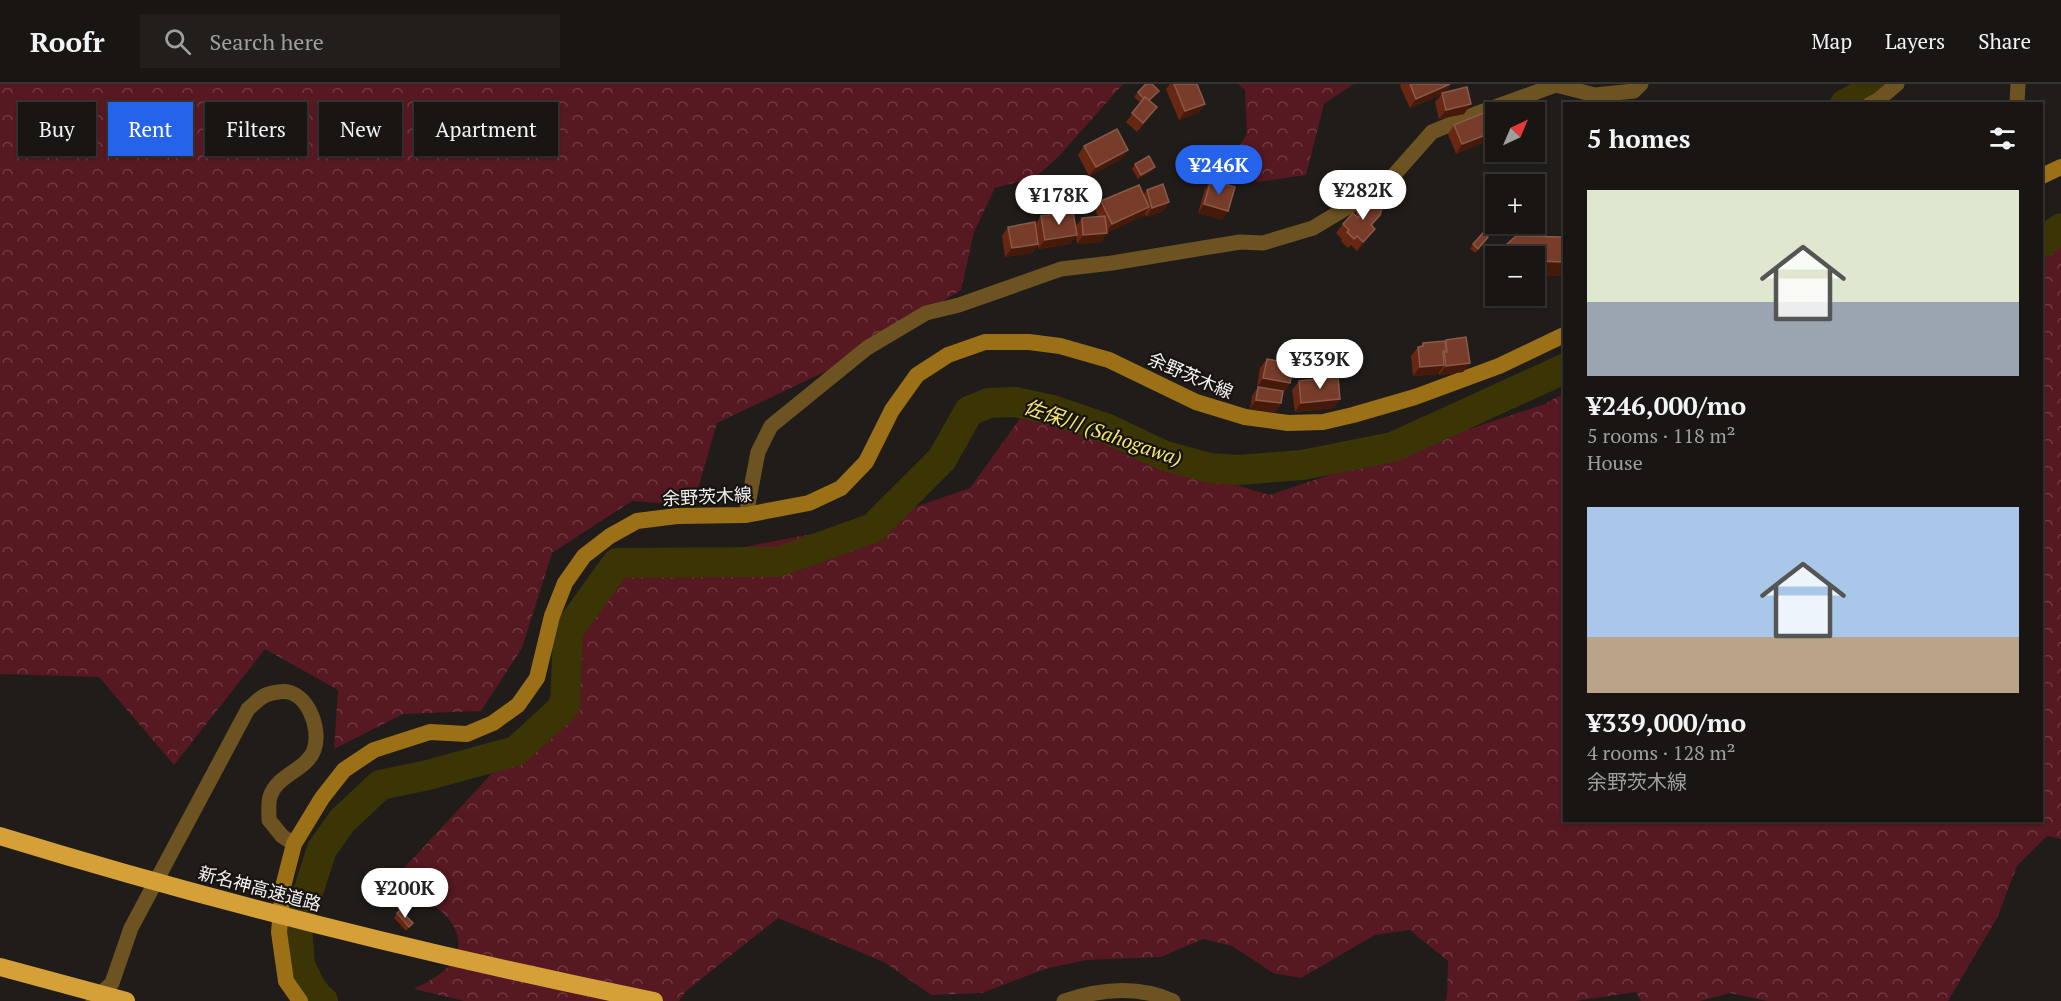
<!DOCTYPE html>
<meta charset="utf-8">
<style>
:root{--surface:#181513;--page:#211e1c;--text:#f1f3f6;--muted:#9f9fa0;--line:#363433;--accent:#2563eb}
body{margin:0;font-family:"PT Serif","Noto Sans JP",serif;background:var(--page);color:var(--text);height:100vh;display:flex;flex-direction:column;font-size:22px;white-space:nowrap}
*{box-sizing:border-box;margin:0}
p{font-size:20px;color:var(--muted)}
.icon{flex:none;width:33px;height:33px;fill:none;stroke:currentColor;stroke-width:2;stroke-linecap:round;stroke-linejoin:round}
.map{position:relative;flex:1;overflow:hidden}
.drawer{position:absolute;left:1563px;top:18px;width:480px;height:720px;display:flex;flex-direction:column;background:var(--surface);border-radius:0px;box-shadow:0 2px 4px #0004,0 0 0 2px var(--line)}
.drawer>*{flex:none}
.banner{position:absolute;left:18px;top:18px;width:570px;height:54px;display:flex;gap:12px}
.needle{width:39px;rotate:44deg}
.fabs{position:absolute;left:1485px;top:18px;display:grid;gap:12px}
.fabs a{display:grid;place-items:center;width:60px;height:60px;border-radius:0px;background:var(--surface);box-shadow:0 2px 4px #0004,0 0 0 2px var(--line);font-size:30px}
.price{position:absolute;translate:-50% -51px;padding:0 14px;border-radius:21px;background:#fff;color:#222;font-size:20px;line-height:39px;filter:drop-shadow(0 2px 3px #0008)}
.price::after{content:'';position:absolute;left:50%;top:36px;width:18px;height:14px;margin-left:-9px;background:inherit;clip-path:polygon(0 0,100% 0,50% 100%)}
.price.selected{background:var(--accent);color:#fff}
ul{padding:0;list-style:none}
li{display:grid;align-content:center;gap:12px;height:318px;padding:0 24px}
li span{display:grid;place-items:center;height:186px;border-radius:0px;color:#555}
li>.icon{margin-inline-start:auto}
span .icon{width:108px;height:108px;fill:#fffc;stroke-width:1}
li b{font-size:26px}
h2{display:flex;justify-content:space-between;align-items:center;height:72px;padding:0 24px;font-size:26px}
.pill{padding:0 21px;border-radius:0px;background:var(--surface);box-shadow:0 2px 4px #0004,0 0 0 2px var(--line);font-size:21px;line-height:54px}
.pill.selected{background:var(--accent);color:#fff}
header{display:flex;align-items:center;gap:36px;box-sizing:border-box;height:84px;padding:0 30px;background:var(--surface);border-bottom:2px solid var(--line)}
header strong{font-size:28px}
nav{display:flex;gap:33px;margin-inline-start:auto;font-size:21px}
.search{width:420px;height:54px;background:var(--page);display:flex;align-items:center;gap:15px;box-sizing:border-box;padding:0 21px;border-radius:0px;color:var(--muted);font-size:22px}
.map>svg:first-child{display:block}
.forest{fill:url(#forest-crowns)}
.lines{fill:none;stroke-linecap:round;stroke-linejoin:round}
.river{stroke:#3b3506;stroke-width:30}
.minor{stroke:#6e5322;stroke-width:15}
.secondary{stroke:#9c7016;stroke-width:16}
.motorway{stroke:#d6a039;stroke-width:18}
.wall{fill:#682713}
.shaded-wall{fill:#451a0b}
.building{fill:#783d2a;stroke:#8b5949;stroke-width:1.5}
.labels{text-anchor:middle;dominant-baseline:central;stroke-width:4.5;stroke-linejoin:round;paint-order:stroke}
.street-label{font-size:18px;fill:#f4f2f0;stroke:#171310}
.water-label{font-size:20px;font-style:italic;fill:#f5e573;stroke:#171310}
</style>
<header>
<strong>Roofr</strong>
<div class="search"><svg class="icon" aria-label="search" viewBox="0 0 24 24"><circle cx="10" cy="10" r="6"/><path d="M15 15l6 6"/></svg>Search here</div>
<nav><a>Map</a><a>Layers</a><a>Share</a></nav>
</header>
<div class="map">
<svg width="2061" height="917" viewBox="0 0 2061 917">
<defs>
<pattern id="forest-crowns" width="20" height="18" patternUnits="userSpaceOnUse" patternTransform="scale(1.5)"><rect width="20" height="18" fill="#561821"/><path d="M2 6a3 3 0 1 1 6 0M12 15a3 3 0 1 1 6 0" fill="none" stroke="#6f3a42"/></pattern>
</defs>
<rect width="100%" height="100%" fill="#201c19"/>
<!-- forest -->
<g class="forest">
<path d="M0,0h1123l-64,72 -23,21 -41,11 -21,44 -13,58 -126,77 -118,56 -24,83 -61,-5 -80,52 -30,95 -41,63 -78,3 -69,35 4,-59 -73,-41 -91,116 -75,-88 -99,-3z"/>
<path d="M1238,0h116l-30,20 -18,71 -49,7 -27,-21 17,-27 -2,-44z"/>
<path d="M2061,161v594l-14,-3 -30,30 -20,52 -49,83h-181l-37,-8 -30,8h-59l-5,-9 -60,9h-131l2,-5 1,-35 -38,-31 -35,5 -74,43 -28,-5 -41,-27 -29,-7 -42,18 -74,3 -39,8 -66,25 -51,2 -47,-33 -106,-44 -92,73 -7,10h-215l-50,-12c15,-8 38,-19 43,-36 8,-21 -15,-49 -36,-51 -8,-1 -16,4 -22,8l-14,-7 1,-9 6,-13 103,-111 52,-66 31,-74 51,-57 130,-29 110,-21 101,-35 54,-75 110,40 135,42 276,-91 19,-11v427h478v-560z"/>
</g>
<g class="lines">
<!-- river -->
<g class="river">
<path d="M1845,20l39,-20"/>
<path d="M2042,159l19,-15"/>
<path d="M323,917l-6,-5 -8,-12 -9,-19 -3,-39 25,-77 20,-28 38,-36 48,-10 88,-24 49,-45 3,-75 49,-68 161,-1 95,-34 69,-69 27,-48 20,-8 26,-1 37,8 56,19 57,27 45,12 28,2 64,-5 91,-18 171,-78"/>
</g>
<!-- minor -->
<g class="minor">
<path d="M1870,20l8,-4 19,-16"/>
<path d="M2017,20l1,-20"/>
<path d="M746,431l12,-63 13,-26 96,-78 59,-35 33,-8 102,-36 51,-6 128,-21 23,1 50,-15 73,-44 46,-52 46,-19 78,-28 39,10 39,-4 7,-7"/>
<path d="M93,917l19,-18 19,-55 117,-219c13,-11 14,-15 31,-17 27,-5 43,36 35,58 -8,21 -37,24 -44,47 -2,7 -1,16 -1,23l13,16 12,8"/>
<path d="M1064,917c36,-12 74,-16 109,0"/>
</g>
<!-- secondary -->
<g class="secondary">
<path d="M2042,92l19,-9"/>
<path d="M300,917l-14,-20 -7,-49 4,-45 11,-43 28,-46 22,-28 30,-20 56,-18 37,2 26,-11 25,-18 19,-27 15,-62 13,-33 19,-27 26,-20 27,-15 40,-5 69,-1 63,-12 32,-15 25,-26 26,-52 25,-35 31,-20 37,-13h44l31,4 49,14 87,42 49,15 43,6 35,-1 30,-7 62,-18 84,-31 65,-31"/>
</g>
<!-- motorway -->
<g class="motorway">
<path d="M0,752c215,66 433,120 654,165"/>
<path d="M0,883l126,34"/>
</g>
</g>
<!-- wall -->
<g class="wall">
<path d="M1170,0h27l8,20 -7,9 -19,7 -13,-31z"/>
<path d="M1401,0h50l-6,8 19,22 -25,5 -4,-17 6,-7 -31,13 -10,-22z"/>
<path d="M1159,7l-9,10v15l-13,16 -11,-10 15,-19 -7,-6 4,-5z"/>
<path d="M1496,28v25l-40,17 -8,-20 6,-9z"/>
<path d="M1084,62l44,4 -7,9 -32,17 -11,-21z"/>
<path d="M1135,80l17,7 -14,8 -6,-10z"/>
<path d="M1211,96l17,31 -6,9 -24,-7 7,-24z"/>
<path d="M1147,106l22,12 -6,9 -17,6 -1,-3 -2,2 -36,17 -6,9 -24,2 -1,-8 -6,8 -32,5v-4l-6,8 -27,4 -3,-21 6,-9 27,-2 6,-9 34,11 7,-9 16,-2 -3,-6 6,-9 42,-6z"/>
<path d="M1357,128l17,12 -2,2 3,3 -7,9 -11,13 -6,-6 -3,3 -7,-7 1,-2 -6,-6 7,-9 12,-9z"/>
<path d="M1564,153v39l-30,-1v-19h-36l9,-12z"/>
<path d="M1485,158l-10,11 -5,-4 3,-5z"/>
<path d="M1446,256l24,23 -7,9 -24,3v-3l-1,2 -25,2 -2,-20 7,-9h2l3,-4 22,-2z"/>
<path d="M1267,275l23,24 -6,9h-1l-2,11 -6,9 -25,-3 2,-13 6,-9 4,1 -5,-1 3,-19z"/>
<path d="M1299,297l41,18 -6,9 -39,4 -3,-22z"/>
<path d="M397,829l16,10 -7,8 -12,-13z"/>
</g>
<!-- shaded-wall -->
<g class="shaded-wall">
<path d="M1451,0l-6,9h-3l-1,2 -31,13 6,-9z"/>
<path d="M1205,20l-7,9 -19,7 6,-9z"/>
<path d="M1471,20l-7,10 -25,5 7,-9z"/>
<path d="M1496,47v6l-40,17 6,-10z"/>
<path d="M1128,66l-7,9 -32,17 7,-9z"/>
<path d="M1155,83l-3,4 -14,8 3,-4z"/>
<path d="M1169,118l-6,9 -17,6 6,-9z"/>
<path d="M1204,120l24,7 -6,9 -24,-7z"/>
<path d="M1149,123l-6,9 -36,17 -6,9 -24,2 6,-9 23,-2 6,-9z"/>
<path d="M1375,145l-7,9 -11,13 6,-9z"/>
<path d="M1077,151l-7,9 -32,5 7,-9z"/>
<path d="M1038,160l-6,9 -27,4 7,-9z"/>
<path d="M1534,177l30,1v14l-30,-1z"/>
<path d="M1470,279l-7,9 -24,3 7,-9z"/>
<path d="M1444,281l-6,9 -25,2 7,-9z"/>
<path d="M1263,294l27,5 -6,9 -27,-5z"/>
<path d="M1340,315l-6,9 -39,4 6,-9z"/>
<path d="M1256,316l25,3 -6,9 -25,-3z"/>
</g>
<!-- building -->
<g class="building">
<path d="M1146,0h6l7,7 -10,9 -4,-3 -1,2 -6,-7z"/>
<path d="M1174,0h23l8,20 -20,7z"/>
<path d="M1410,0h40l-34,15z"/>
<path d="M1467,3l4,17 -25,6 -4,-17z"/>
<path d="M1145,13l12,10 -14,16 -11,-10z"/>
<path d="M1503,21l3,7h-10v19l-34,13 -8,-19z"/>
<path d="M1117,45l11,21 -32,17 -12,-21z"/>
<path d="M1149,72l6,11 -14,8 -6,-11z"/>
<path d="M1211,96l24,7 -7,24 -24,-7z"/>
<path d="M1163,100l6,18 -17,6 -5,-18z"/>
<path d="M1139,101l10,22 -37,17 -11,-23z"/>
<path d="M1366,118l5,3 3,-3 8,7 -2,6 -9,10 4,4 -12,13 -6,-6 -3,3 -7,-7 2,-2 -6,-6 10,-11 5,5 2,-3 -3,-3z"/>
<path d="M1073,128l4,23 -32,5 -4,-24z"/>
<path d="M1105,132l2,17 -24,2 -1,-17z"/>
<path d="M1035,138l3,22 -26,4 -4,-21z"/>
<path d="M1483,149l5,4 -10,12 -5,-5z"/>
<path d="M1516,152l48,1v25l-30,-1v-5h-28l1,-12z"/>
<path d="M1466,253l4,26 -24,3 -2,-14h3l-1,-12z"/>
<path d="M1445,257l1,10h-3l1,14 -24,2 -2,-20 5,-1v-3z"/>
<path d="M1267,275l27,5 -4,19 -27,-5z"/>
<path d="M1338,293l2,22 -39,4 -2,-22z"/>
<path d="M1258,303l25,4 -2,12 -25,-3z"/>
<path d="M400,826l13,13 -4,4 -12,-14z"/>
</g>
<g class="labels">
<!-- street labels -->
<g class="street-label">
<text transform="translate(1191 291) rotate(23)">余野茨木線</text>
<text transform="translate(707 412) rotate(-3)">余野茨木線</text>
<text transform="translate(260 804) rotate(15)">新名神高速道路</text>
</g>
<!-- water labels -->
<g class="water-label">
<text transform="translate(1103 348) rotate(19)">佐保川 (Sahogawa)</text>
</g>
</g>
</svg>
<div class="fabs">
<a><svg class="needle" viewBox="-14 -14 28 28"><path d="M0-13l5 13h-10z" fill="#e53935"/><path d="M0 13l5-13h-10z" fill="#9f9fa0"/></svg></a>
<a>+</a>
<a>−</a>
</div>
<b class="price selected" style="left:1219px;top:112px">¥246K</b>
<b class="price" style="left:1363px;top:137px">¥282K</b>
<b class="price" style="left:1059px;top:142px">¥178K</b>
<b class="price" style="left:1320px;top:306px">¥339K</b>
<b class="price" style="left:405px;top:835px">¥200K</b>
<div class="banner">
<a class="pill">Buy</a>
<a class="pill selected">Rent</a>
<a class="pill">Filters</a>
<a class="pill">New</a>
<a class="pill">Apartment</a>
</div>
<section class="drawer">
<h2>5 homes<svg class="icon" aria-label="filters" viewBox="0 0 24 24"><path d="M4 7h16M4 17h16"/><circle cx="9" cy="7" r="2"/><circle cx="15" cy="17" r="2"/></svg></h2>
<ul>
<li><span style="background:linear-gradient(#dfe7d0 60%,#9aa5b1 0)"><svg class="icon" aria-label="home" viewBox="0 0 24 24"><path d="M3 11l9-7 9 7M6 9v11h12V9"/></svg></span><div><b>¥246,000/mo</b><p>5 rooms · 118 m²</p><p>House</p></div></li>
<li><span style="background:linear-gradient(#a9c7e8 70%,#b9a48a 0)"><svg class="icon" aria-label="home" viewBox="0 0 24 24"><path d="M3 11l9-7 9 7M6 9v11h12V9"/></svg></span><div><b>¥339,000/mo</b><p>4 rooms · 128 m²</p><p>余野茨木線</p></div></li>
</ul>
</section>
</div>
